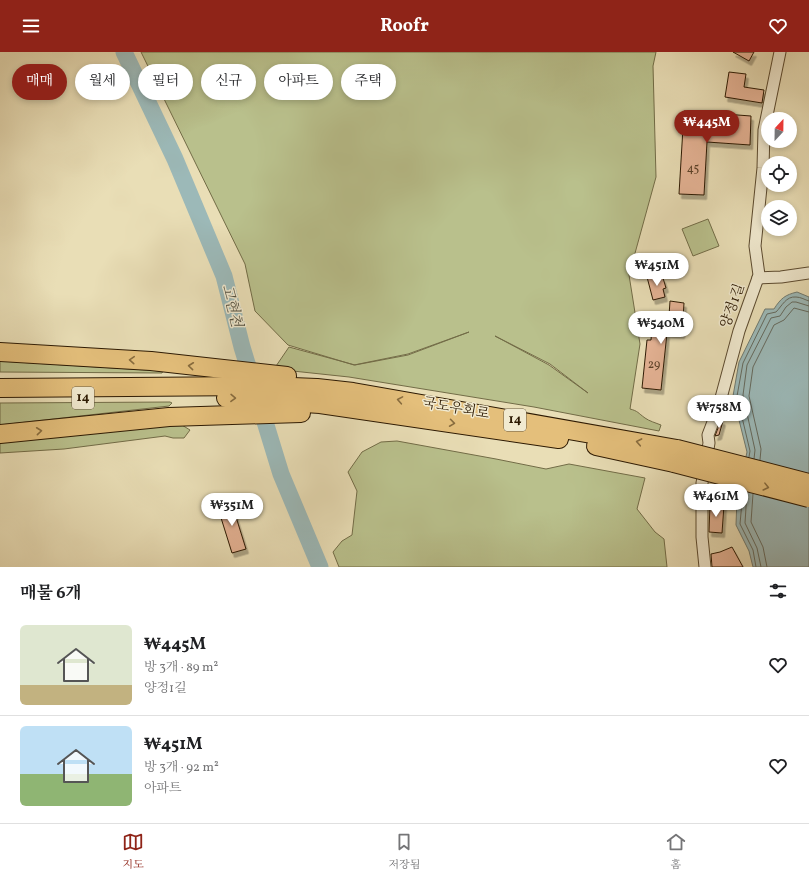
<!DOCTYPE html>
<html lang="ko">
<meta charset="utf-8">
<style>
:root{--surface:#fff;--page:#f2f2f2;--text:#202124;--muted:#757577;--line:#e0e0e0;--accent:#8f2418}
body{margin:0;font-family:Vollkorn,"Noto Serif KR",serif;background:var(--page);color:var(--text);height:100vh;display:flex;flex-direction:column;font-size:15px;white-space:nowrap}
*{box-sizing:border-box;margin:0}
p{font-size:13px;color:var(--muted)}
.icon{flex:none;width:22px;height:22px;fill:none;stroke:currentColor;stroke-width:2;stroke-linecap:round;stroke-linejoin:round}
.map{position:relative;height:515px;overflow:hidden}
.drawer{display:flex;flex-direction:column;background:var(--surface);flex:1}
.drawer>*{flex:none}
.top-card{position:absolute;left:12px;top:12px;width:400px;height:36px;display:flex;gap:8px}
.needle{width:26px;rotate:22deg}
.fabs{position:absolute;left:761px;top:60px;display:grid;gap:8px}
.fabs a{display:grid;place-items:center;width:36px;height:36px;border-radius:50%;background:var(--surface);box-shadow:0 2px 6px #0003;font-size:20px}
.price{position:absolute;translate:-50% -34px;padding:0 9px;border-radius:14px;background:#fff;color:#222;font-size:13px;line-height:26px;filter:drop-shadow(0 1px 2px #0008)}
.price::after{content:'';position:absolute;left:50%;top:24px;width:12px;height:9px;margin-left:-6px;background:inherit;clip-path:polygon(0 0,100% 0,50% 100%)}
.price.selected{background:var(--accent);color:#fff}
ul{padding:0;list-style:none}
li{display:flex;align-items:center;gap:12px;height:100px;padding:0 20px}
li+li{border-top:1px solid var(--line)}
li span{display:grid;place-items:center;flex:none;width:112px;height:80px;border-radius:6px;color:#555}
li>.icon{margin-inline-start:auto}
span .icon{width:48px;height:48px;fill:#fffc;stroke-width:1}
li b{font-size:17px}
h2{display:flex;justify-content:space-between;align-items:center;height:48px;padding:0 20px;font-size:17px}
.chip{padding:0 14px;border-radius:18px;background:var(--surface);box-shadow:0 2px 6px #0003;font-size:14px;line-height:36px}
.chip.selected{background:var(--accent);color:#fff}
header{display:flex;justify-content:space-between;align-items:center;height:52px;padding:0 20px;background:var(--accent);color:#fff;font-size:18px;font-weight:700}
.tabs{display:flex;justify-content:space-around;align-items:center;height:56px;border-top:1px solid var(--line);background:var(--surface);font-size:11px;color:var(--muted)}
.tabs a{display:grid;justify-items:center;gap:2px}
.tabs .selected{color:var(--accent)}
.map>svg:first-child{display:block}
.green{fill:#b9c08c;stroke:#726c47;fill-rule:evenodd}
.water{fill:#9cb9b8;stroke:#6f796f}
.lines{fill:none;stroke-linecap:round;stroke-linejoin:round}
.shore{stroke:#64695d;stroke-width:1}
.river{stroke:#9cb9b8;stroke-width:17}
.building{fill:#e5b395;stroke:#2c1902;filter:url(#shadow)}
.minor-casing{stroke:#5b4a2f;stroke-width:13}
.trunk-casing{stroke:#2c1902;stroke-width:20}
.minor{stroke:#f1ead0;stroke-width:11}
.trunk{stroke:#e4bf7b;stroke-width:18}
.trunk-bridge-casing{stroke:#2c1902;stroke-width:20;stroke-linecap:butt}
.trunk-bridge{stroke:#e4bf7b;stroke-width:18}
.oneway{stroke:#886c3e}
.labels{text-anchor:middle;dominant-baseline:central;stroke-width:3;stroke-linejoin:round;paint-order:stroke}
.number-label{font-size:12px;fill:#5a4027}
.shield{fill:#f1ead0;stroke:#675840;stroke-width:1}
.shield-label{font-size:13px;font-weight:bold;fill:#2c1902}
.street-label{font-size:14px;fill:#2c1902;stroke:#f1ead0}
.water-label{font-size:15px;font-style:italic;fill:#535142;stroke:#f1ead0}
</style>
<header><svg class="icon" aria-label="menu" viewBox="0 0 24 24"><path d="M4 6h16M4 12h16M4 18h16"/></svg>Roofr<svg class="icon" aria-label="heart" viewBox="0 0 24 24"><path d="M12 20l-8-8c-3-5 5-10 8-4 3-6 11-1 8 4z"/></svg></header>
<div class="map">
<svg width="809" height="515" viewBox="0 0 809 515">
<defs>
<filter id="shadow"><feDropShadow dx="2.5" dy="4.5" stdDeviation="0" flood-color="#0004"/></filter>
</defs>
<rect width="100%" height="100%" fill="#e9deb6"/>
<filter id="stains"><feTurbulence type="fractalNoise" baseFrequency=".005" numOctaves="4"/><feColorMatrix values="0 0 0 0 .2 0 0 0 0 .09 0 0 0 0 .02 0 0 0 .5 -.17"/></filter>
<radialGradient id="worn" r=".72"><stop offset=".6" stop-color="#630" stop-opacity="0"/><stop offset="1" stop-color="#630" stop-opacity=".3"/></radialGradient>
<!-- green -->
<g class="green">
<path d="M141,0h515l-3,14 3,111 -27,98 11,69 -10,65c8,2 8,4 15,9 4,3 11,5 16,7l-2,6 -125,-24 -185,-30 -75,-8 15,-22 66,18 53,-10 61,-23 -61,22 -54,11 -66,-20 -33,-34 -10,-47zM495,284l55,28 38,29 -39,-28z"/>
<path d="M708,167l11,27 -26,10 -11,-27z"/>
<path d="M0,309l163,10 -1,2 -162,-1z"/>
<path d="M170,350l2,1 -3,3 -169,19v-22z"/>
<path d="M177,370l13,8 -6,8h-11l-8,-2 -101,13 -64,4v-14z"/>
<path d="M397,389l99,18 50,10 23,-5 76,14 -8,31 18,23 9,7 3,28h-328l-6,-15 9,-11 10,-6 5,-44 -9,-19 14,-20 19,-10z"/>
</g>
<!-- water -->
<path class="water" d="M797,240l12,5v270h-56l-4,-16 -13,-26 1,-28 10,-45 -14,-56 6,-34 26,-53h9c7,-11 11,-14 23,-17z"/>
<g class="lines">
<!-- shore -->
<g class="shore">
<path d="M749,405l1,-6 -13,-55 6,-33 24,-49 9,-2c6,-6 10,-16 20,-15 5,0 9,3 13,4"/>
<path d="M754,407l1,-9 -12,-55 4,-30 24,-47 9,-2 6,-9 6,-5h4l13,4"/>
<path d="M760,408l1,-11 -12,-53 4,-29 21,-42 10,-5 10,-12 15,4"/>
<path d="M743,439l-3,33 13,26 3,17"/>
<path d="M747,440l-2,31 12,25 4,19"/>
<path d="M753,442l-2,28 12,25 4,20"/>
</g>
<!-- river -->
<path class="river" d="M124,0l51,107 49,117 18,71 39,127 39,93"/>
</g>
<!-- building -->
<g class="building">
<path d="M733,0h21l-5,9z"/>
<path d="M729,20l17,2 -2,13 20,3 -2,13 -37,-6z"/>
<path d="M684,59l67,5 -1,29 -43,-3 -3,53 -25,-1z"/>
<path d="M655,223l1,5 7,-2 3,10 -3,1 2,8 -12,3 -6,-23z"/>
<path d="M670,249l14,2 -2,31 -15,-1 -6,57 -19,-2 5,-48h4l2,-25 16,1z"/>
<path d="M721,368l2,1 -4,14 -4,1z"/>
<path d="M231,449l15,48 -14,4 -15,-48z"/>
<path d="M710,452l14,1 -2,28 -13,-1z"/>
<path d="M732,495l11,20h-31l-1,-13 9,-2z"/>
</g>
<g class="lines">
<defs>
<g id="minor">
<path d="M758,226l23,-1 28,-4"/>
<path d="M705,515l-3,-30v-54l7,-40 -1,-8 10,-26 21,-78 20,-56 -4,-29 8,-78 1,-38 16,-78"/>
</g>
<g id="trunk">
<path d="M0,300l151,9 136,15"/>
<path d="M0,336l268,-2 49,2 36,4 324,57"/>
<path d="M226,346l94,6 239,35"/>
<path d="M0,382l169,-17 132,-4"/>
<path d="M596,394l78,17"/>
</g>
</defs>
<!-- minor casing -->
<use href="#minor" class="minor-casing"/>
<!-- trunk casing -->
<use href="#trunk" class="trunk-casing"/>
<!-- minor -->
<use href="#minor" class="minor"/>
<!-- trunk -->
<use href="#trunk" class="trunk"/>
<defs>
<g id="trunk-bridge">
<path d="M677,397l132,34"/>
<path d="M674,411l135,35"/>
</g>
</defs>
<!-- trunk-bridge casing -->
<use href="#trunk-bridge" class="trunk-bridge-casing"/>
<!-- trunk-bridge -->
<use href="#trunk-bridge" class="trunk-bridge"/>
</g>
<!-- one-way arrows -->
<defs><path id="oneway-chevron" d="M-2-3.5L2.5 0L-2 3.5" fill="none" stroke-width="1.6" stroke-linecap="round" stroke-linejoin="round"/></defs>
<g class="oneway">
<use href="#oneway-chevron" transform="translate(132 308) rotate(-176)"/>
<use href="#oneway-chevron" transform="translate(191 314) rotate(-174)"/>
<use href="#oneway-chevron" transform="translate(233 346) rotate(1)"/>
<use href="#oneway-chevron" transform="translate(400 348) rotate(-170)"/>
<use href="#oneway-chevron" transform="translate(452 371) rotate(8)"/>
<use href="#oneway-chevron" transform="translate(39 379) rotate(-6)"/>
<use href="#oneway-chevron" transform="translate(639 390) rotate(-169)"/>
<use href="#oneway-chevron" transform="translate(766 435) rotate(14)"/>
</g>
<g class="labels">
<!-- number labels -->
<g class="number-label">
<text x="693" y="117">45</text>
<text x="654" y="313">29</text>
</g>
<!-- shield labels -->
<g class="shield">
<rect x="72" y="335" width="22" height="22" rx="3"/>
<rect x="504" y="357" width="22" height="22" rx="3"/>
</g>
<g class="shield-label">
<text x="83" y="346">14</text>
<text x="515" y="368">14</text>
</g>
<!-- street labels -->
<g class="street-label">
<text transform="translate(733 254) rotate(-71)">양정1길</text>
<text transform="translate(456 357) rotate(10)">국도우회로</text>
</g>
<!-- water labels -->
<g class="water-label">
<text transform="translate(231 254) rotate(76)">고현천</text>
</g>
</g>
<rect width="100%" height="100%" filter="url(#stains)"/>
<rect width="100%" height="100%" fill="url(#worn)"/>
</svg>
<div class="fabs">
<a><svg class="needle" viewBox="-14 -14 28 28"><path d="M0-13l5 13h-10z" fill="#e53935"/><path d="M0 13l5-13h-10z" fill="#757577"/></svg></a>
<a><svg class="icon" aria-label="locate" viewBox="0 0 24 24"><circle cx="12" cy="12" r="6"/><path d="M12 2v4M12 18v4M2 12h4M18 12h4"/></svg></a>
<a><svg class="icon" aria-label="layers" viewBox="0 0 24 24"><path d="M12 4l9 5-9 5-9-5zM3 14l9 5 9-5"/></svg></a>
</div>
<b class="price selected" style="left:707px;top:92px">₩445M</b>
<b class="price" style="left:657px;top:235px">₩451M</b>
<b class="price" style="left:661px;top:293px">₩540M</b>
<b class="price" style="left:719px;top:377px">₩758M</b>
<b class="price" style="left:716px;top:466px">₩461M</b>
<b class="price" style="left:232px;top:475px">₩351M</b>
<div class="top-card">
<a class="chip selected">매매</a>
<a class="chip">월세</a>
<a class="chip">필터</a>
<a class="chip">신규</a>
<a class="chip">아파트</a>
<a class="chip">주택</a>
</div>
</div>
<section class="drawer">
<h2>매물 6개<svg class="icon" aria-label="filters" viewBox="0 0 24 24"><path d="M4 7h16M4 17h16"/><circle cx="9" cy="7" r="2"/><circle cx="15" cy="17" r="2"/></svg></h2>
<ul>
<li><span style="background:linear-gradient(#dfe7d0 75%,#c2b280 0)"><svg class="icon" aria-label="home" viewBox="0 0 24 24"><path d="M3 11l9-7 9 7M6 9v11h12V9"/></svg></span><div><b>₩445M</b><p>방 3개 · 89 m²</p><p>양정1길</p></div><svg class="icon" aria-label="heart" viewBox="0 0 24 24"><path d="M12 20l-8-8c-3-5 5-10 8-4 3-6 11-1 8 4z"/></svg></li>
<li><span style="background:linear-gradient(#bfe0f5 60%,#8fb573 0)"><svg class="icon" aria-label="home" viewBox="0 0 24 24"><path d="M3 11l9-7 9 7M6 9v11h12V9"/></svg></span><div><b>₩451M</b><p>방 3개 · 92 m²</p><p>아파트</p></div><svg class="icon" aria-label="heart" viewBox="0 0 24 24"><path d="M12 20l-8-8c-3-5 5-10 8-4 3-6 11-1 8 4z"/></svg></li>
</ul>
</section>
<nav class="tabs">
<a class="selected"><svg class="icon" aria-label="map" viewBox="0 0 24 24"><path d="M3 6l6-2 6 2 6-2v14l-6 2-6-2-6 2zM9 4v14M15 6v14"/></svg>지도</a>
<a><svg class="icon" aria-label="saved" viewBox="0 0 24 24"><path d="M7 4h10v16l-5-4-5 4z"/></svg>저장됨</a>
<a><svg class="icon" aria-label="home" viewBox="0 0 24 24"><path d="M3 11l9-7 9 7M6 9v11h12V9"/></svg>홈</a>
</nav>
